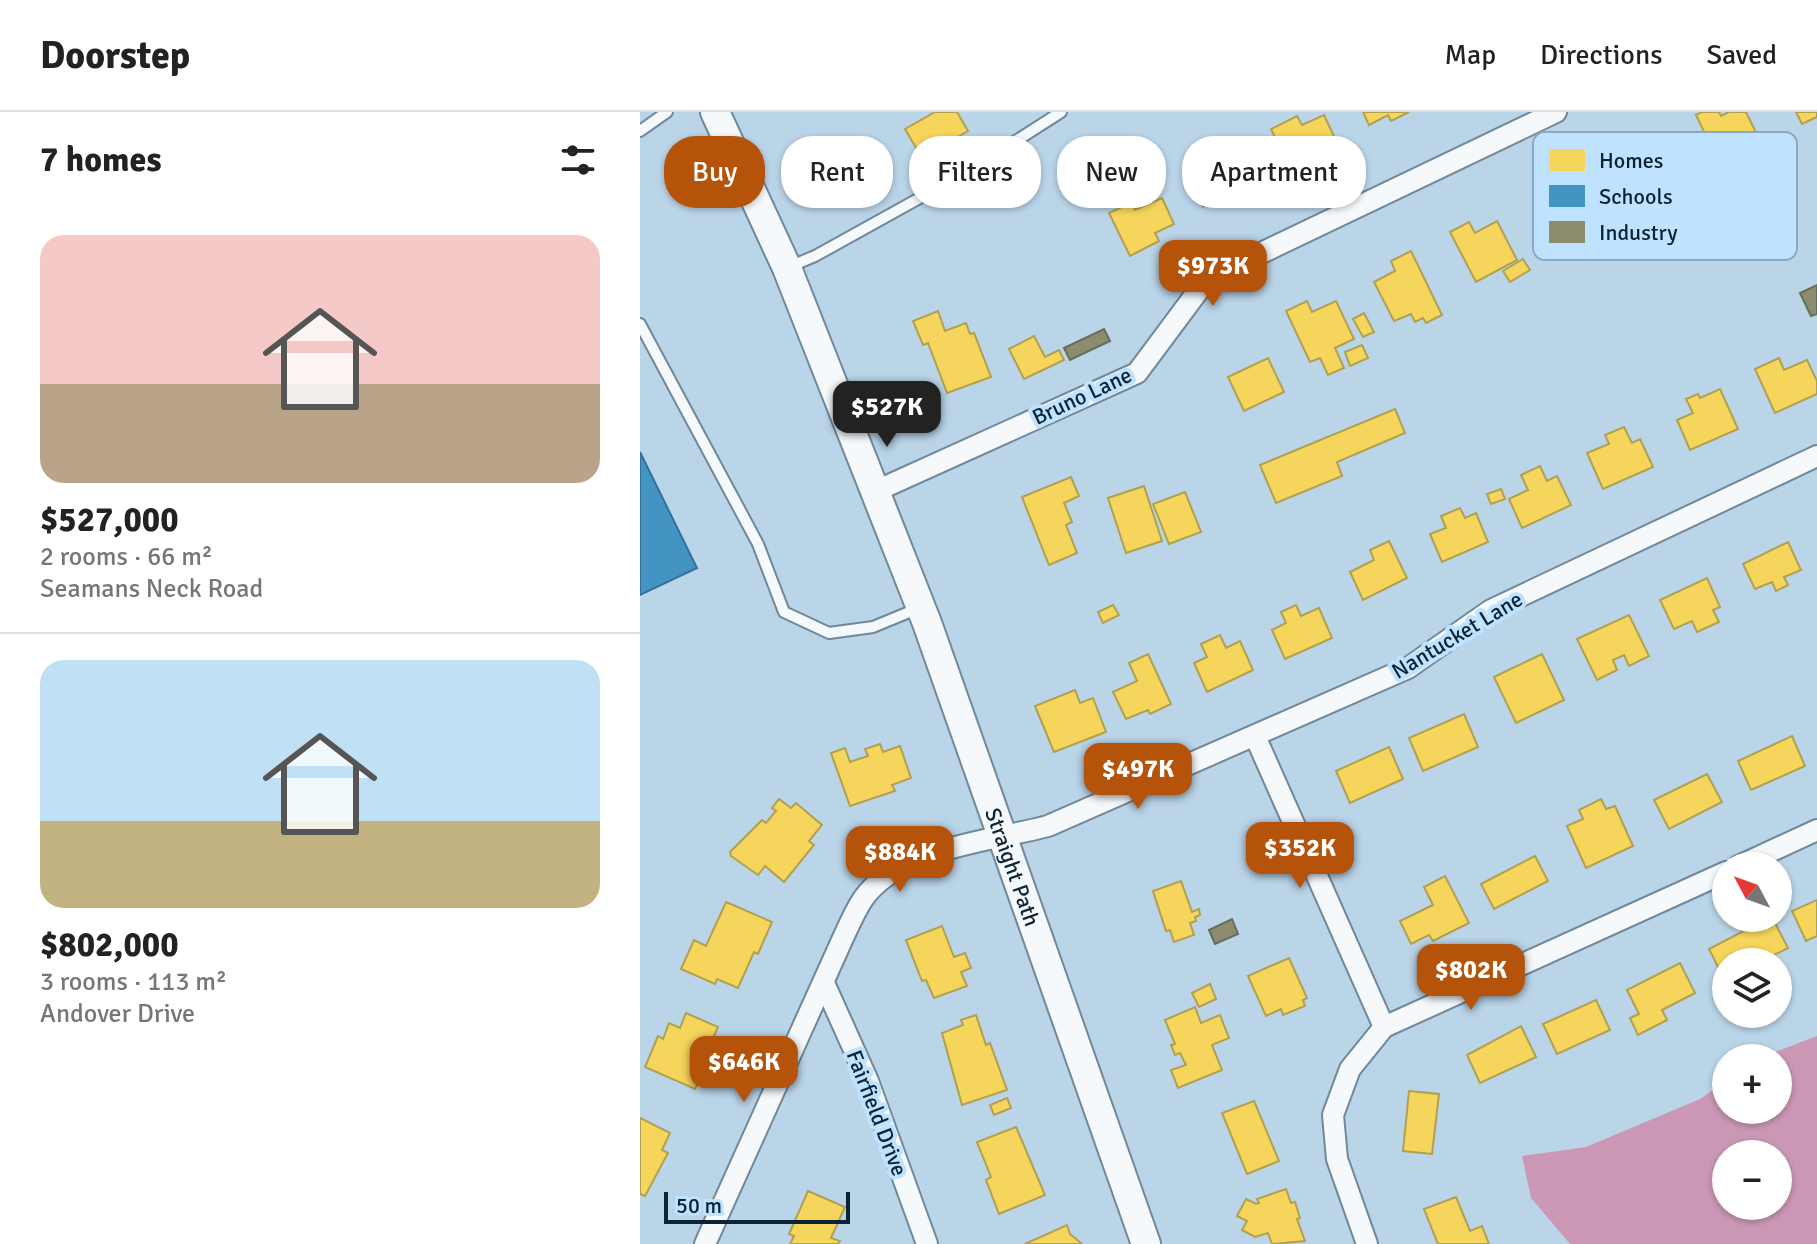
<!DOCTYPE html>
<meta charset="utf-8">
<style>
:root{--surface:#fff;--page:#f2f2f2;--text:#222;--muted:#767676;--line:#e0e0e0;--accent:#b45309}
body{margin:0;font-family:Signika,sans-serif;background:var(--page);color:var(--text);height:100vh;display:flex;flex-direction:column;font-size:30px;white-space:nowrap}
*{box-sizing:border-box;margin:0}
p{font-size:26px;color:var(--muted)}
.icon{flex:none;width:44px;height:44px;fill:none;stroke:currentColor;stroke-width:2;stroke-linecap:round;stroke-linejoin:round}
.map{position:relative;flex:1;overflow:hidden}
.panel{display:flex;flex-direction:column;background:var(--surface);width:640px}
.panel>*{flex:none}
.banner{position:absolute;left:24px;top:24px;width:760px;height:72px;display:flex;gap:16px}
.needle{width:52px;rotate:311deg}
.buttons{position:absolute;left:1072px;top:740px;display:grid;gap:16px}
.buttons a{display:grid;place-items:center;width:80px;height:80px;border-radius:50%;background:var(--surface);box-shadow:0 2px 6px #0004;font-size:40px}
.scale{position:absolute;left:24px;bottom:20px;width:186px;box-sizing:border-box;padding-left:8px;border:4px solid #0b2435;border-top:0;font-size:22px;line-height:28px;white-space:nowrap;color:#0b2435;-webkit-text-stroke:6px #bfe2fe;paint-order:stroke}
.price{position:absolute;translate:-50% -68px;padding:0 18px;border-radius:16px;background:var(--accent);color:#fff;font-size:26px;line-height:52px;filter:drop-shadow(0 2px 4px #0008)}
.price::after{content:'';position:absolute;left:50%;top:48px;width:24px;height:18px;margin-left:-12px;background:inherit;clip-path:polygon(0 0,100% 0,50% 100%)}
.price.active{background:#222;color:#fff}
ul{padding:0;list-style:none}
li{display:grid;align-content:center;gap:16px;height:424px;padding:0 40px}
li+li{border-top:2px solid var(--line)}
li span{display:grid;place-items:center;height:248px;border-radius:24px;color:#555}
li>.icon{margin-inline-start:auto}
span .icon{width:144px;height:144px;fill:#fffc;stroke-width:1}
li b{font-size:34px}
h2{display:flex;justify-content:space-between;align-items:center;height:96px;padding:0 40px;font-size:34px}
.tag{padding:0 28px;border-radius:32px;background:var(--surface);box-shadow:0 2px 6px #0004;font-size:28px;line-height:72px}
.tag.active{background:var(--accent);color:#fff}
header{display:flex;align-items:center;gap:48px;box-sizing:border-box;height:112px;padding:0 40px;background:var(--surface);border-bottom:2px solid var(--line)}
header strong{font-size:38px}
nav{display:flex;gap:44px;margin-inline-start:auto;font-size:28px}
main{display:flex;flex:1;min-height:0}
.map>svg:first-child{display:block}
.forest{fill:#ca98b4;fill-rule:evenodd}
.homes{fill:#f6d55c;stroke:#b0a050;stroke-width:2}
.schools{fill:#4393c3;stroke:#327298;stroke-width:2}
.industry{fill:#8c8c6e;stroke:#656d5d;stroke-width:2}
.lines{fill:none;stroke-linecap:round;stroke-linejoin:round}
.lane-casing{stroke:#708898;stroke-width:14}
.street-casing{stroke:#708898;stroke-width:24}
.secondary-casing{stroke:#708898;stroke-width:32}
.lane{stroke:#f5f9fc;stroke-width:10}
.street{stroke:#f5f9fc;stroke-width:20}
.secondary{stroke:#f5f9fc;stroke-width:28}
.labels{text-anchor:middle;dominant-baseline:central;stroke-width:8;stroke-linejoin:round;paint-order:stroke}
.street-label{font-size:22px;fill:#0b2435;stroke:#bfe2fe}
.key{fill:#bfe2fe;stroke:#89a9c2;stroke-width:2}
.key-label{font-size:22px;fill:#0b2435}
</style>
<header>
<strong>Doorstep</strong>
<nav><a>Map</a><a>Directions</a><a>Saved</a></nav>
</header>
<main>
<section class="panel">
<h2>7 homes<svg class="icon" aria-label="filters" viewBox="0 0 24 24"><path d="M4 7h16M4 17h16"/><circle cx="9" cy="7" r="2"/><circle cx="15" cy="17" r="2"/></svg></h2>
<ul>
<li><span style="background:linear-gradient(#f6c9c9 60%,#b9a48a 0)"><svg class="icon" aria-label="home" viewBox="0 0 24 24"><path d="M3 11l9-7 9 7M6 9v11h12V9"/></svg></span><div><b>$527,000</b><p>2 rooms · 66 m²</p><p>Seamans Neck Road</p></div></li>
<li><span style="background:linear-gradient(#bfe0f5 65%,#c2b280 0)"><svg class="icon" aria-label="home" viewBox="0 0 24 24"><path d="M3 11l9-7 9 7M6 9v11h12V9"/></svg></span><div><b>$802,000</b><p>3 rooms · 113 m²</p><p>Andover Drive</p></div></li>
</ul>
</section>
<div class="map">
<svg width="1177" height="1132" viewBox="0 0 1177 1132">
<rect width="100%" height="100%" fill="#bad4e8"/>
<!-- forest -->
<path class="forest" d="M1177,924v208h-247l-39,-46 -9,-42 64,-9 114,-48 26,-18v29h52v-52h-18zM1086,1042h52v52h-52z"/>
<!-- homes -->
<g class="homes">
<path d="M295,0h22l11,19 -46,27 -17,-29z"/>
<path d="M723,0h46l-18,9 -3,-6 -19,10z"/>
<path d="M1062,0h17l2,4 8,-4h17l16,33 -42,20 -24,-50z"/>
<path d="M1156,0h21v5l-15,7z"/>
<path d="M684,3l13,28 -19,10 2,4 -29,14 -20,-42 26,-13 5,9z"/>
<path d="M593,34l22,43 -30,15 -4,-7 -18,10 -16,-31 22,-12 -3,-4z"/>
<path d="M522,86l12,26 -19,9 4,8 -29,15 -21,-43 23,-11 3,8z"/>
<path d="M857,109l20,39 -41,22 -26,-50 19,-10 6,11z"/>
<path d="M771,139l31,64 -16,8 -3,-5 -8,4 -4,-8 -17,7 -20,-39 21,-11 -4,-10z"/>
<path d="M883,147l7,11 -20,12 -7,-11z"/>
<path d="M667,189l5,11 24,-11 18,38 -19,9 9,20 -16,7 -8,-17 -10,4 -24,-51z"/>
<path d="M298,199l7,20 21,-8 4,11 4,-1 17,44 -44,16 -19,-50 -5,2 -10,-24z"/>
<path d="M724,201l10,19 -11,5 -10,-18z"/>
<path d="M394,224l11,21 14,-7 5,10 -40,19 -15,-30z"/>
<path d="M722,233l6,13 -18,8 -5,-14z"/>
<path d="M628,246l16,34 -40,19 -16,-34z"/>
<path d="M1139,246l5,12 23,-10 10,21v13l-42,19 -20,-44z"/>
<path d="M1080,277l18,40 -48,21 -13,-30 16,-7 -7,-14 12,-5 2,4z"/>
<path d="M755,297l10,24 -68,29 5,14 -66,27 -16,-38z"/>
<path d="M984,315l8,16 8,-4 13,28 -50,22 -16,-36 22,-9 -4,-9z"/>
<path d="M900,354l7,15 10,-5 14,29 -49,23 -13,-29 19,-9 -7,-15z"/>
<path d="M431,365l8,19 -15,7 8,19 -6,3 11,28 -28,12 -27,-68z"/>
<path d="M504,374l18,55 -36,12 -18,-55z"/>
<path d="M861,377l4,10 -14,5 -4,-10z"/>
<path d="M545,380l16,40 -32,12 -16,-40z"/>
<path d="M820,396l5,10 11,-5 12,29 -46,20 -12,-28 16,-6 -5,-12z"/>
<path d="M749,429l18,37 -44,22 -13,-28 24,-12 -4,-10z"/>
<path d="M1148,430l13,28 -17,7 4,8 -12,6 -4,-9 -17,7 -12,-25z"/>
<path d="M1067,466l13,29 -7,3 6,12 -22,10 -5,-11 -18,8 -14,-29z"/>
<path d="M473,493l6,10 -16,8 -5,-11z"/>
<path d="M656,493l5,11 18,-8 13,30 -47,21 -13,-29 14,-7 -5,-11z"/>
<path d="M989,503l20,41 -20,10 -5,-11 -11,5 4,10 -20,10 -20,-41z"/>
<path d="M580,523l6,13 14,-7 13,29 -46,22 -13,-29 13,-6 -6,-13z"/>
<path d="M508,542l23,50 -21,10 -2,-4 -22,9 -13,-27 24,-11 -8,-18z"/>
<path d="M902,542l22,46 -48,23 -22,-46z"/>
<path d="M435,578l5,13 13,-5 13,34 -52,20 -19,-46z"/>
<path d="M824,602l14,33 -55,24 -14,-33z"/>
<path d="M1152,624l13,30 -54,24 -13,-29z"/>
<path d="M240,632l3,8 17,-6 11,32 -19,7 3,6 -45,15 -19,-53 14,-5 5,14 18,-6 -3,-7z"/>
<path d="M749,635l14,32 -53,24 -14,-32z"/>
<path d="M1067,662l15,28 -53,27 -15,-29z"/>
<path d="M139,687l12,9 5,-5 26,22 -13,16 5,4 -30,37 -19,-16 -7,9 -27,-19 -1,-4 32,-32 4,3 10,-12 -4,-3z"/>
<path d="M961,687l5,10 9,-3 18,40 -47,22 -19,-42 16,-7 -4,-9z"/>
<path d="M895,744l13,25 -54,28 -13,-25z"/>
<path d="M805,764l24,47 -36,18 -4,-6 -18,9 -11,-23 33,-16 -9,-18z"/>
<path d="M541,769l11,31 7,-3 1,6 -5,2 1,4 -6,2 4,12 -20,7 -4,-12 -4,1 -13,-40z"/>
<path d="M1177,788v36l-11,5 -14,-30z"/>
<path d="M86,790l46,20 -14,32 -4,-2 -16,36 -21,-9 -2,5 -34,-15 13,-29 12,6z"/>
<path d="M1134,809l14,27 -28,14h-34v21l-17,-34 52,-27 2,4z"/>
<path d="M302,814l12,31 11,-4 6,15 -10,4 6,14 -33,12 -8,-18 -4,1 -16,-41z"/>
<path d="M649,846l18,40 -4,2 2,6 -22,9 -2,-6 -15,7 -18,-40z"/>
<path d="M1040,851l15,30 -33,17 5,10 -29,15 -8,-17 9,-4 -12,-24z"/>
<path d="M570,872l6,15 -17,8 -7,-14z"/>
<path d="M956,888l14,30 -53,24 -14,-30z"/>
<path d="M555,895l6,16 19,-8 9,23 -17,7 10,25 -44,18 -7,-18 15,-5 -6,-12 -5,2 -4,-10 4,-1 -10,-24z"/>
<path d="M46,901l32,14 -8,18 4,2 -19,42 -50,-22 13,-31 5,3 6,-16 11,5z"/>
<path d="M336,903l10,30 4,-2 17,47 -45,15 -20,-72 21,-8 -2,-5z"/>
<path d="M881,914l15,31 -56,26 -13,-28z"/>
<path d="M769,979l30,3 -7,60 -29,-3z"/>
<path d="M367,986l4,10 -17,7 -4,-10z"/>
<path d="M614,989l25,60 -32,13 -25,-61z"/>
<path d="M0,1006l30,15 -8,17 6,3 -23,43 -5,-2z"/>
<path d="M376,1015l29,68 -46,19 -13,-34 5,-3 -14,-35z"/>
<path d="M646,1077l5,14 4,-1 5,16 -3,1 8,22 -33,3 -4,-11 -13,4 -13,-7 5,-9 -10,-5 9,-17 10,5 3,-1 -2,-4z"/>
<path d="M168,1079l37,16 -14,31 9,3 -2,3h-48l4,-8 -5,-2z"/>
<path d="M816,1085l14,34 12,-5 7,18h-51l-14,-35z"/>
<path d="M427,1113l3,9 12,10h-57z"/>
</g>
<!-- schools -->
<path class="schools" d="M0,340l57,116 -57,27z"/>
<!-- industry -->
<g class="industry">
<path d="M378,62l7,9 -30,21 -6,-10z"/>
<path d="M1177,173v29l-6,2 -11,-23z"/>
<path d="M464,217l6,12 -40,19 -6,-12z"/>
<path d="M592,807l6,15 -23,10 -6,-14z"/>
</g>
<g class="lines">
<defs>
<g id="lane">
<path d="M0,19l27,-19"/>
<path d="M149,155l26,-11 157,-87 89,-57"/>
<path d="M0,212l118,220 26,68 45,21 44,-6 46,-19"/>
</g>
<g id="street">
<path d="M236,379l261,-118 70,-94 349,-167"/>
<path d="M615,624l129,291"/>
<path d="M1099,754l78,-36"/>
<path d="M184,871l44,98 59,163"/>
<path d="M65,1132l138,-306c6,-13 12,-27 20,-39 35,-51 129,-58 185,-73l360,-158 83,-58 326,-154"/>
<path d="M727,1132l-30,-85 -4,-44 17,-46 34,-42 342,-155"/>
</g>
<g id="secondary">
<path id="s1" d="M75,0l72,156 140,355 219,621"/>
</g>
</defs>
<!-- lane casing -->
<use href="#lane" class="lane-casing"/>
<!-- street casing -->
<use href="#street" class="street-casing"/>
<!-- secondary casing -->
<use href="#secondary" class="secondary-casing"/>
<!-- lane -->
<use href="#lane" class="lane"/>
<!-- street -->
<use href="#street" class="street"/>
<!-- secondary -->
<use href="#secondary" class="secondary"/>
</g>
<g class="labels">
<!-- street labels -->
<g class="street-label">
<text transform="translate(442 284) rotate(-25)">Bruno Lane</text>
<text transform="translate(817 523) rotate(-31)">Nantucket Lane</text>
<text stroke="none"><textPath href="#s1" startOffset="812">Straight Path</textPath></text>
<text transform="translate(237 1001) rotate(69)">Fairfield Drive</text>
</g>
</g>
<!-- legend -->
<rect x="893" y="20" width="264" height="128" rx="12" class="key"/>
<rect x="909" y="37" width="36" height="22" fill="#f6d55c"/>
<rect x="909" y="73" width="36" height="22" fill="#4393c3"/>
<rect x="909" y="109" width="36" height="22" fill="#8c8c6e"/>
<g class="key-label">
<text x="959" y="56">Homes</text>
<text x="959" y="92">Schools</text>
<text x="959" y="128">Industry</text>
</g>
</svg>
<div class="buttons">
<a><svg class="needle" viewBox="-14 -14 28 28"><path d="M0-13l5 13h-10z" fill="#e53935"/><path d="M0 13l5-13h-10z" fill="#767676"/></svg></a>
<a><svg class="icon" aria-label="layers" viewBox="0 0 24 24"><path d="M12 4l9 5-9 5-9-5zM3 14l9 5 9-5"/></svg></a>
<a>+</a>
<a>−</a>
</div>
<div class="scale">50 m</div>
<b class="price" style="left:573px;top:196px">$973K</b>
<b class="price active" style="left:247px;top:337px">$527K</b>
<b class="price" style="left:498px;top:699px">$497K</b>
<b class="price" style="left:660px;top:778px">$352K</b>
<b class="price" style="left:260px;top:782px">$884K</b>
<b class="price" style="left:831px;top:900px">$802K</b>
<b class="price" style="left:104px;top:992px">$646K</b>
<div class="banner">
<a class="tag active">Buy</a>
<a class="tag">Rent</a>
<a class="tag">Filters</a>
<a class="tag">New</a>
<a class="tag">Apartment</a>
</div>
</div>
</main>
